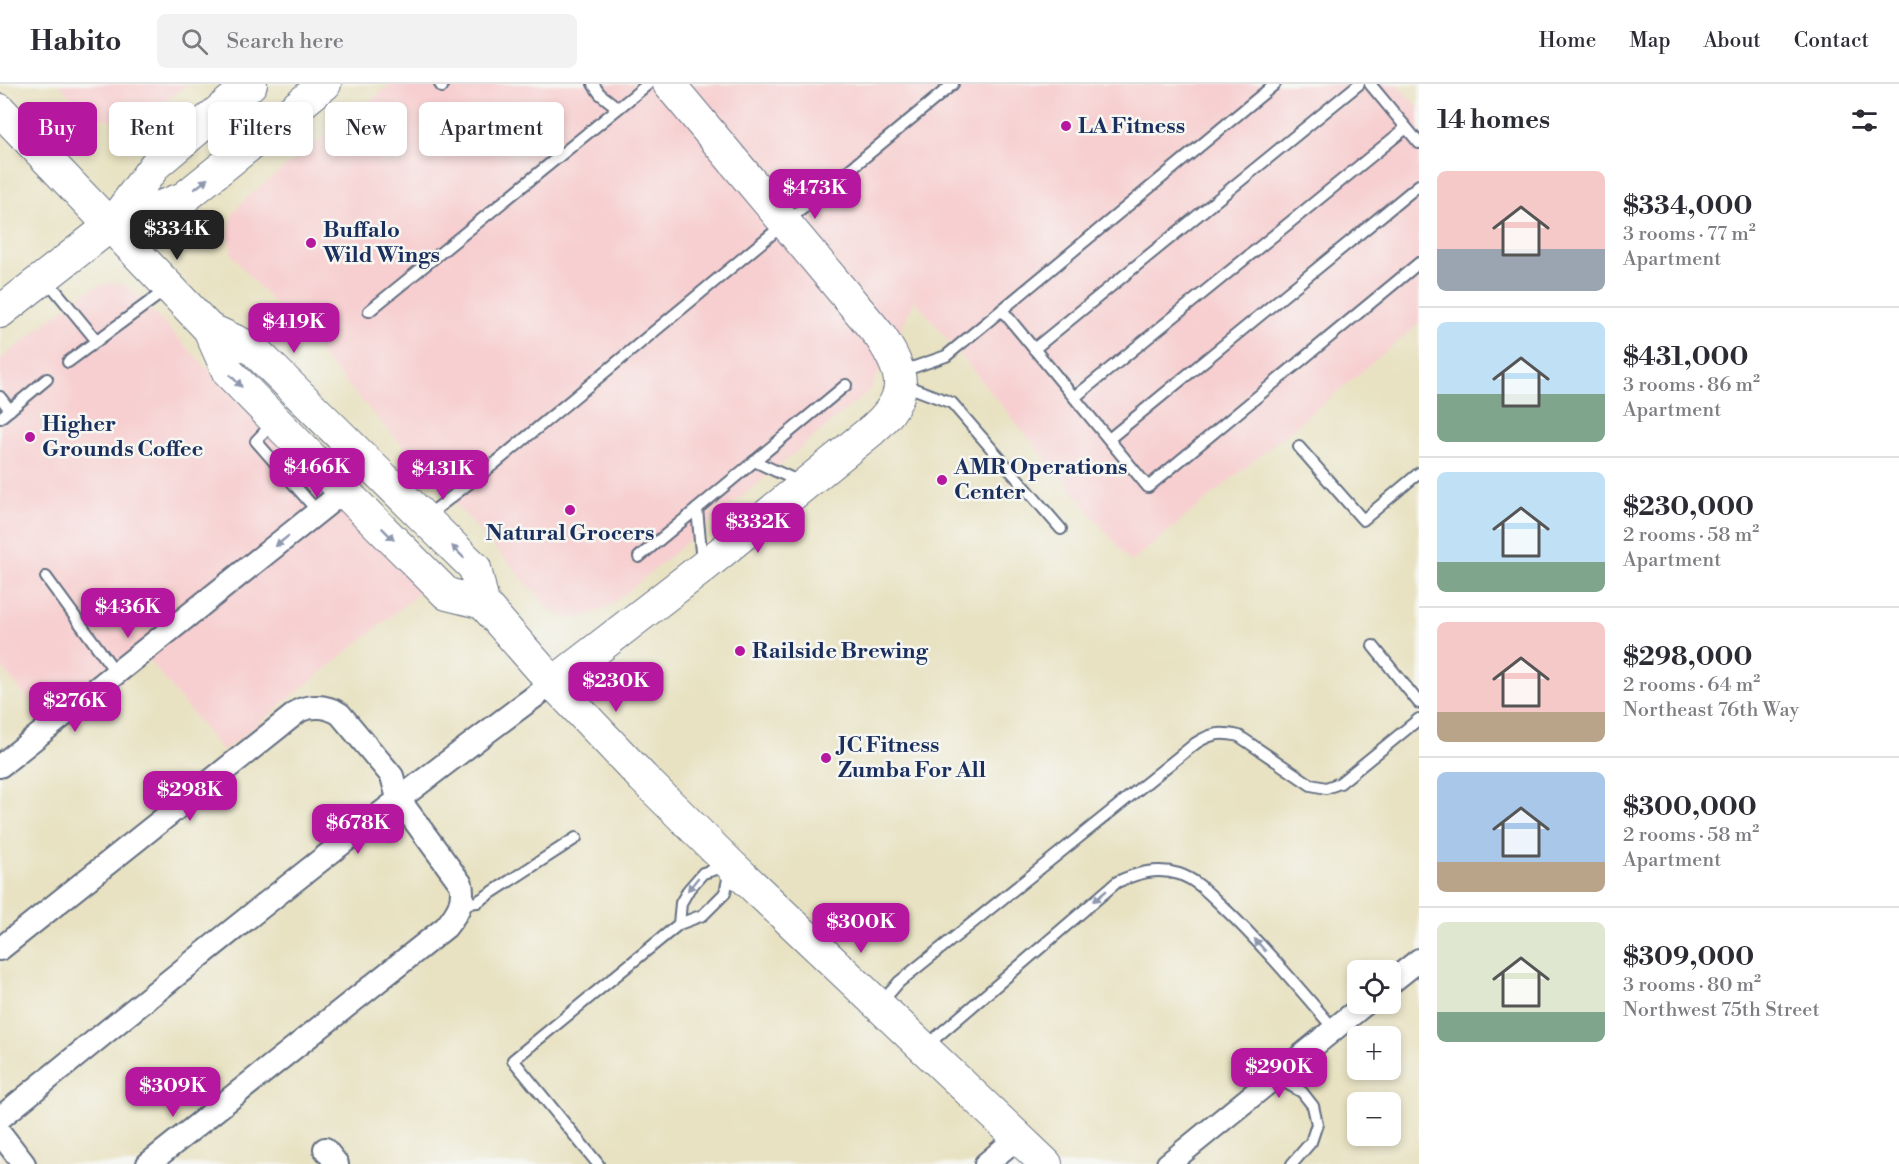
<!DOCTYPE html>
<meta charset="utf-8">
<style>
:root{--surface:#fff;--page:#f2f2f3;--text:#2b2b33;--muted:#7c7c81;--line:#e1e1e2;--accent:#b5179e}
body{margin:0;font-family:"Libre Bodoni",serif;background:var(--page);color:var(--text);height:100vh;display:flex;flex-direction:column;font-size:22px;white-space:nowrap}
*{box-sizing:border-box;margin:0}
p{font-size:20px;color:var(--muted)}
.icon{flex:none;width:33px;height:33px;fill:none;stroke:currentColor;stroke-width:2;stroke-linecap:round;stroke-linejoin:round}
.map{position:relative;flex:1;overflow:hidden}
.side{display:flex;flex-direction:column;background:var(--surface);width:480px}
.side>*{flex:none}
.guide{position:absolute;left:18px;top:18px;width:570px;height:54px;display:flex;gap:12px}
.controls{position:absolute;left:1347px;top:876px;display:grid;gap:12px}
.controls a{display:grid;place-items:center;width:54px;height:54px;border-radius:9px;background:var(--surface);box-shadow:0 3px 9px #0003;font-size:30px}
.price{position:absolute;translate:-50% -51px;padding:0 14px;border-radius:12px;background:var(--accent);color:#fff;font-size:20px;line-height:39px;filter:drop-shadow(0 2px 3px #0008)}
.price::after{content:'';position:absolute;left:50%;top:36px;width:18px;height:14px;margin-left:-9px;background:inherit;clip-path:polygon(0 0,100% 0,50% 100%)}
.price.selected{background:#222;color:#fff}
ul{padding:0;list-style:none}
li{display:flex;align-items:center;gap:18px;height:150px;padding:0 18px}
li+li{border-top:2px solid var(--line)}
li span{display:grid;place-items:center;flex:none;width:168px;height:120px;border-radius:9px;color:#555}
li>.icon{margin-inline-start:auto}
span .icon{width:72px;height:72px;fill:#fffc;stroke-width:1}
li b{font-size:26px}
h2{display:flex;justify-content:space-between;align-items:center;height:72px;padding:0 18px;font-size:26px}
.chip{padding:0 21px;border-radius:9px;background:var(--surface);box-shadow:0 3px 9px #0003;font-size:21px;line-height:54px}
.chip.selected{background:var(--accent);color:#fff}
header{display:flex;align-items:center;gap:36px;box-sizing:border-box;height:84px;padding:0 30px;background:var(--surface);border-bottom:2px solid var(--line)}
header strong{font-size:28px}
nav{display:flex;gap:33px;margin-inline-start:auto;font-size:21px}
.search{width:420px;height:54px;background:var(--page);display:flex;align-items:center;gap:15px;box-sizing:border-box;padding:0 21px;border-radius:9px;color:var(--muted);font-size:22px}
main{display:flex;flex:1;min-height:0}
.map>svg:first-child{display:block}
.built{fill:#f7cfd0}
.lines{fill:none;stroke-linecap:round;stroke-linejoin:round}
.lane-casing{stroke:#636e81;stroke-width:14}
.street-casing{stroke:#636e81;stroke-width:26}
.secondary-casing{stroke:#636e81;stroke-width:34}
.lane{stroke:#fff;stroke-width:10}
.street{stroke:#fff;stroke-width:22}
.secondary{stroke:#fff;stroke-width:32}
.oneway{fill:#8d97ae}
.poi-dot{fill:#b5179e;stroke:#f6f6f2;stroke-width:2}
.labels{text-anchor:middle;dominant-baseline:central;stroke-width:5;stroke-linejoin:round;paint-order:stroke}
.poi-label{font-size:22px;font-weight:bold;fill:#1b2f5e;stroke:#f6f6f2;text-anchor:start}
</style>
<header>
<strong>Habito</strong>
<div class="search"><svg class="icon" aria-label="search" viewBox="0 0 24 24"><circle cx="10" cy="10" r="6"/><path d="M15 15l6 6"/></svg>Search here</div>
<nav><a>Home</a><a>Map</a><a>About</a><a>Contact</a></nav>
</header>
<main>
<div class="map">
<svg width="1419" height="1080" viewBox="0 0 1419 1080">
<rect width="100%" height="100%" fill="#f6f6f2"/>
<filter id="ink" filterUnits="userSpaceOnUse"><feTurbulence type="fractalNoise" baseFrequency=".0167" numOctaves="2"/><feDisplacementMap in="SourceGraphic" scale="12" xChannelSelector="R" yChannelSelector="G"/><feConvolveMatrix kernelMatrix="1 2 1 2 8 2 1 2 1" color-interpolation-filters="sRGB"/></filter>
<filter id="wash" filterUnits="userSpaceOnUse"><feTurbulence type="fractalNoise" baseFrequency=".008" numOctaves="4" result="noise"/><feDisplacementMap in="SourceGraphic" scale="24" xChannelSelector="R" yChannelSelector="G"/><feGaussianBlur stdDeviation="1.35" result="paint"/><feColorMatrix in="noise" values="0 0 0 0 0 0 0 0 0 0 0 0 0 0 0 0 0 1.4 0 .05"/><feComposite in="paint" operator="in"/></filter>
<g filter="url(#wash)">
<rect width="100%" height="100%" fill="#e8e2c2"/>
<!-- built -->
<g class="built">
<path d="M59,0h128l-45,36 -12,4 -43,-9z"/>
<path d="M391,0h1005l23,24v216l-288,238 -216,-262 -45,90 -243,202 -24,18 -27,9 -13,-2 -14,-9 -305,-338 -12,-16 -4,-19 5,-22 13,-15z"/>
<path d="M116,199l13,4 293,304 -199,161 -74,-92 -94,72 -55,-67v-305l85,-68 18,-8z"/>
</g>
</g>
<g filter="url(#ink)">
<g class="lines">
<defs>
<g id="lane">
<path d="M440,0l2,3"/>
<path d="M593,0l7,10 18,14"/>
<path d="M1370,0l49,59"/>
<path d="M47,196l50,61"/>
<path d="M1002,226l146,177 271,-224"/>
<path d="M369,227l279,-227"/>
<path d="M1034,265l325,-265"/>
<path d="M68,278l99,-73"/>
<path d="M900,288l46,-16 329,-272"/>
<path d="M904,301l48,18 109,126"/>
<path d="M0,313l10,13"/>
<path d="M1075,313l331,-269"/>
<path d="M0,334l47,-39"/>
<path d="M274,338l-18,19 62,71"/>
<path d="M1109,355l310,-254"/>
<path d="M1299,363l64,73 56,-47"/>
<path d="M754,377l46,21"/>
<path d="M697,425l5,53"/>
<path d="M427,432l67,-52 459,-380"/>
<path d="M639,473l207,-172"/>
<path d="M46,493l71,97"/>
<path d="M1373,562l46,57"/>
<path d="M461,820l16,-2 99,-64"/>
<path d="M881,919l18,-21 297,-239c16,-10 24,-11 43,-7l72,49 15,3 14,-5 79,-64"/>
<path d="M926,962l191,-164c20,-9 40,-15 62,-8 18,6 30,20 43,32 40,38 76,81 112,123"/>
<path d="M1275,993l27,15 11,14 4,18 -6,18 -19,22"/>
<path d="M598,1080l-85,-104 166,-136 24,-9 22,-22 6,-28 -28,8 -14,16 -8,14 -2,21"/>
</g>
<g id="street">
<path d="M0,682l344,-275"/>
<path d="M0,865l300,-239c15,-5 27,-4 40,4l52,62 6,22 63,86c4,18 -4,29 -15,43l-298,237"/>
<path d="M1390,899l29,-23"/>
<path d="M0,1034c182,-148 364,-296 553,-435"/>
<path d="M0,1049l24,31"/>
<path d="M325,1065l12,15"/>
<path d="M986,1080l32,-27"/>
<path d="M1168,1080l197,-160"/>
</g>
<g id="secondary">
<path d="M0,26l209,219 19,43 116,119 103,103 36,9"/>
<path d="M110,142l74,-28 141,-114"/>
<path d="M0,228l110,-86 46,-62 95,-80"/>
<path d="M209,245l44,20 171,169 51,50 8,35 70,80 90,95 88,87 315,299"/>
<path d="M553,599l149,-115 170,-138c38,-33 34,-55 8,-94l-211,-252"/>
</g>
</defs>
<!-- lane casing -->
<use href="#lane" class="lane-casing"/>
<!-- street casing -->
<use href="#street" class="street-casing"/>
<!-- secondary casing -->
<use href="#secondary" class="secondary-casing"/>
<!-- lane -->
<use href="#lane" class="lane"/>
<!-- street -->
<use href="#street" class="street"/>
<!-- secondary -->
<use href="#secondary" class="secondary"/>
</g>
<!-- one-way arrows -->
<defs><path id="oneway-solid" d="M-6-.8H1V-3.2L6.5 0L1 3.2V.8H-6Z" transform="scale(1.5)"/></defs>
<g class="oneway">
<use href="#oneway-solid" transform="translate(201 100) rotate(-39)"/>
<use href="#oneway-solid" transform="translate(236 297) rotate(46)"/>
<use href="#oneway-solid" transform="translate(388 450) rotate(45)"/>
<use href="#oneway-solid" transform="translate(282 457) rotate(141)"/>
<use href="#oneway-solid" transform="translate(458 468) rotate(-135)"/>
<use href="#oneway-solid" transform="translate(693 800) rotate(129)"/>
<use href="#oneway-solid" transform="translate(1100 812) rotate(140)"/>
<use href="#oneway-solid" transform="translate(1260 861) rotate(-131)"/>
</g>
</g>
<!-- markers -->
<g class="poi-dot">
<circle cx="1066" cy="42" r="6"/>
<circle cx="311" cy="159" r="6"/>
<circle cx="30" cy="353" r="6"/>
<circle cx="942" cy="396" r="6"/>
<circle cx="570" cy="426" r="6"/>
<circle cx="740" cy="567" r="6"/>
<circle cx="826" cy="674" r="6"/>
</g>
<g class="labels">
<!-- poi labels -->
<g class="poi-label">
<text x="1078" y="42">LA Fitness</text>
<text x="323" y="146">Buffalo<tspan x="323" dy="25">Wild Wings</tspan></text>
<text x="42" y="340">Higher<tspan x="42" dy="25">Grounds Coffee</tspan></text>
<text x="954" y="383">AMR Operations<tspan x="954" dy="25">Center</tspan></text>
<text x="570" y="449" text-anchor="middle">Natural Grocers</text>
<text x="752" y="567">Railside Brewing</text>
<text x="838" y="661">JC Fitness<tspan x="838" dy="25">Zumba For All</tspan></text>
</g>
</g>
</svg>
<div class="controls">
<a><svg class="icon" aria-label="locate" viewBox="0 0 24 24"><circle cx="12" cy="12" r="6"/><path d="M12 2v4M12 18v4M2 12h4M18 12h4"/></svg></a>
<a>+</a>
<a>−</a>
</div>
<b class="price" style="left:815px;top:136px">$473K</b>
<b class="price selected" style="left:177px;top:177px">$334K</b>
<b class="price" style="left:294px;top:270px">$419K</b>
<b class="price" style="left:317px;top:415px">$466K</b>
<b class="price" style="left:443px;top:417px">$431K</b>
<b class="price" style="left:758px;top:470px">$332K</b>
<b class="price" style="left:128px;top:555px">$436K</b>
<b class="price" style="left:616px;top:629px">$230K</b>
<b class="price" style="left:75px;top:649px">$276K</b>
<b class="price" style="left:190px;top:738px">$298K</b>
<b class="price" style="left:358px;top:771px">$678K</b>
<b class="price" style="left:861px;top:870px">$300K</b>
<b class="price" style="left:1279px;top:1015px">$290K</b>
<b class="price" style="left:173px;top:1034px">$309K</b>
<div class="guide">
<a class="chip selected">Buy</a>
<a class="chip">Rent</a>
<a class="chip">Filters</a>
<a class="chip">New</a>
<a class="chip">Apartment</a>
</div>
</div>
<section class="side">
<h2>14 homes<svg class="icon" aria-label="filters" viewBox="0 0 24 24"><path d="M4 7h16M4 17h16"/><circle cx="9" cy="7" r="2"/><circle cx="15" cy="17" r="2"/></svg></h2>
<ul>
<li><span style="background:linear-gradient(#f6c9c9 65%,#9aa5b1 0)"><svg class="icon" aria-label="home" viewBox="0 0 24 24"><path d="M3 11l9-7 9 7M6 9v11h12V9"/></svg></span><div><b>$334,000</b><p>3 rooms · 77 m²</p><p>Apartment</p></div></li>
<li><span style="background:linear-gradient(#bfe0f5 60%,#7fa58c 0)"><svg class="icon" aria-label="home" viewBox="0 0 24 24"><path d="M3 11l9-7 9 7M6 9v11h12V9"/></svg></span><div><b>$431,000</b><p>3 rooms · 86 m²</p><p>Apartment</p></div></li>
<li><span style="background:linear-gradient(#bfe0f5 75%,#7fa58c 0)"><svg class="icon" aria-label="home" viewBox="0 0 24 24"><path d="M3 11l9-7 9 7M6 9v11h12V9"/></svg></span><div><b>$230,000</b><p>2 rooms · 58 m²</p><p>Apartment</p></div></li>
<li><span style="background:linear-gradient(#f6c9c9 75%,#b9a48a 0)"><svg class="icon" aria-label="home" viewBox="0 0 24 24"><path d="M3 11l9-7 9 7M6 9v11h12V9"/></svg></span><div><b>$298,000</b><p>2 rooms · 64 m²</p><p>Northeast 76th Way</p></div></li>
<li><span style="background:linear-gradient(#a9c7e8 75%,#b9a48a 0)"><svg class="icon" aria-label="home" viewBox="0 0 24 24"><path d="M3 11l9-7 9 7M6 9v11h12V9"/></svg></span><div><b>$300,000</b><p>2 rooms · 58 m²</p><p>Apartment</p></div></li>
<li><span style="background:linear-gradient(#dfe7d0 75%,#7fa58c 0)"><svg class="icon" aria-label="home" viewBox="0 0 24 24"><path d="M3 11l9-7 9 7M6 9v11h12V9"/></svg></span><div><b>$309,000</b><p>3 rooms · 80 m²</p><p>Northwest 75th Street</p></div></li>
</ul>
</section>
</main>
